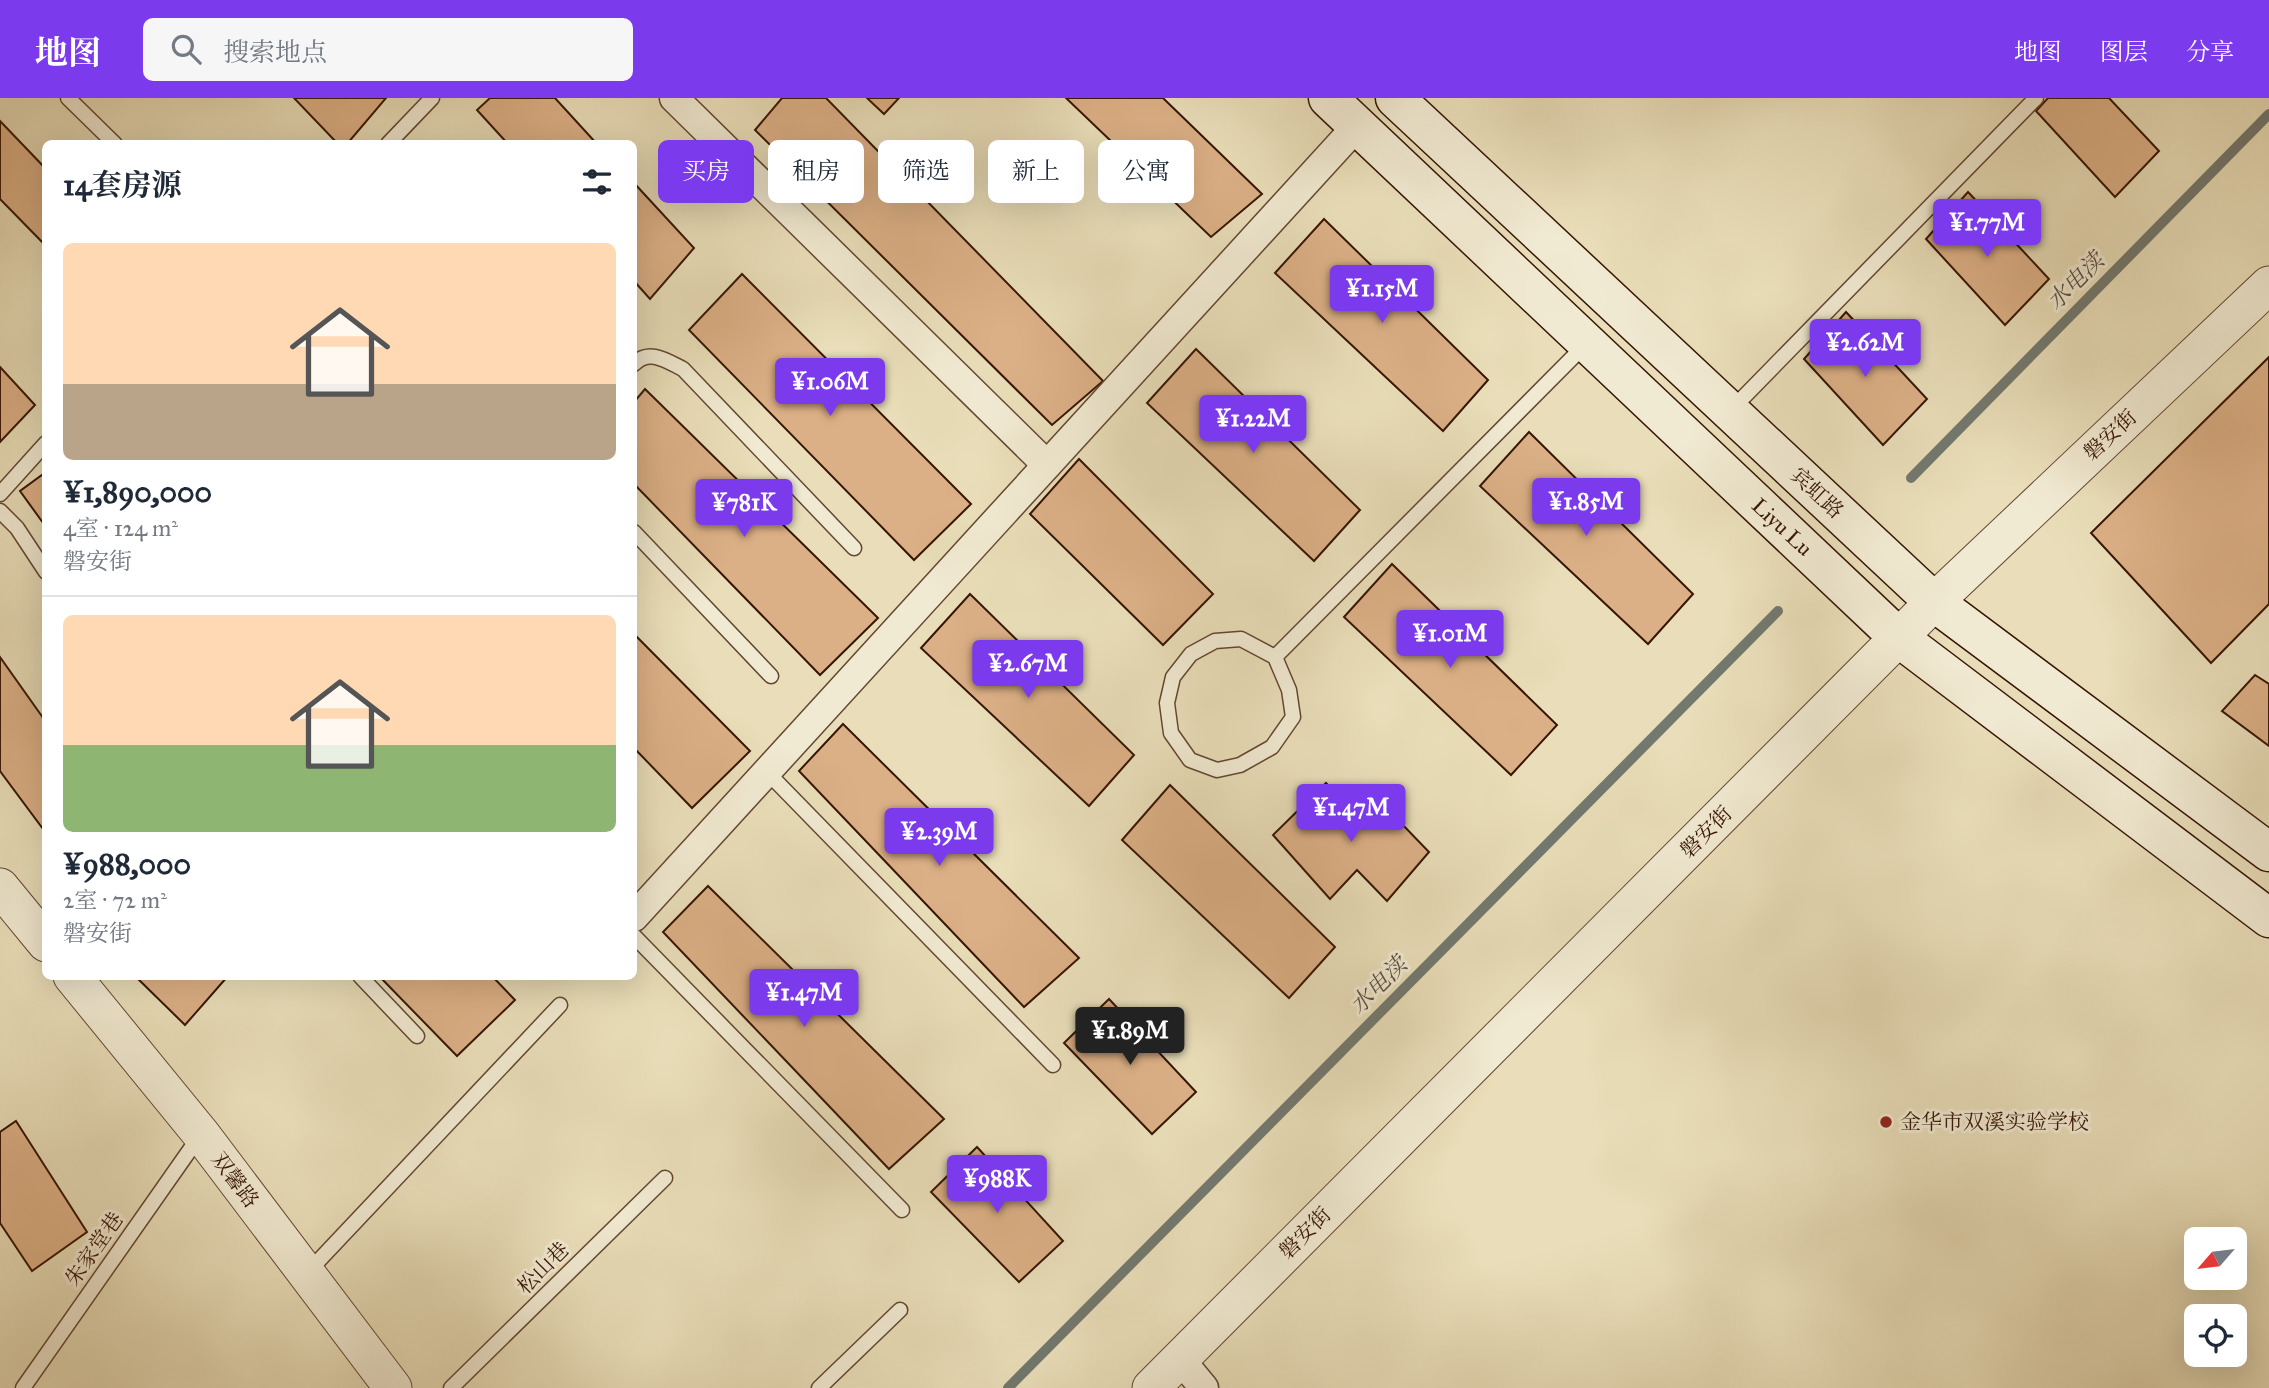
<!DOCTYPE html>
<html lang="zh">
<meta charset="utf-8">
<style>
:root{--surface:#fff;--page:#f6f6f7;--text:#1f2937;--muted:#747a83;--line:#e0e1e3;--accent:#7c3aed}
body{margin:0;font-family:"IM FELL Great Primer","Noto Serif SC",serif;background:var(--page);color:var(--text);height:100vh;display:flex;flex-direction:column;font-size:26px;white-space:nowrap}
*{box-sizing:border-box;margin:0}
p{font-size:23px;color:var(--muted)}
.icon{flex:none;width:38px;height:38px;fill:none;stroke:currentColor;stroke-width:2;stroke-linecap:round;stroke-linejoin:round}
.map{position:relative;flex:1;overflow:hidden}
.side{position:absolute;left:42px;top:42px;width:595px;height:840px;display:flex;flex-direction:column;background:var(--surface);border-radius:10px;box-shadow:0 7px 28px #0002}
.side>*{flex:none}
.hud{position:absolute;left:658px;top:42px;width:665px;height:63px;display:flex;gap:14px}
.needle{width:46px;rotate:242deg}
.fabs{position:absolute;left:2184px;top:1129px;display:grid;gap:14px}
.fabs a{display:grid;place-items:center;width:63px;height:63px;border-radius:10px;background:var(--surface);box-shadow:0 7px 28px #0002;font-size:35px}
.price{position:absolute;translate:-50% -60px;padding:0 16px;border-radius:7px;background:var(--accent);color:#fff;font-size:23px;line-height:46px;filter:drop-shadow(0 2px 4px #0008)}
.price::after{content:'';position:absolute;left:50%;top:42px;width:21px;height:16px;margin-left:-10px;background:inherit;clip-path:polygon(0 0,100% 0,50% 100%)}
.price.on{background:#222;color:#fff}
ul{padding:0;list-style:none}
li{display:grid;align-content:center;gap:14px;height:371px;padding:0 21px}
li+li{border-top:2px solid var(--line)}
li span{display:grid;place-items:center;height:217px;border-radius:10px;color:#555}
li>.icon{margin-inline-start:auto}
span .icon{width:126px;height:126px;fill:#fffc;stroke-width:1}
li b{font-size:30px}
h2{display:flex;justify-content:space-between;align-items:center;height:84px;padding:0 21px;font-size:30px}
.pill{padding:0 24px;border-radius:10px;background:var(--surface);box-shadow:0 7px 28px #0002;font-size:24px;line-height:63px}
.pill.on{background:var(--accent);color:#fff}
header{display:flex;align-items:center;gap:42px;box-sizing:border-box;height:98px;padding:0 35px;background:var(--accent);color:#fff}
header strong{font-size:33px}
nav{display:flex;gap:38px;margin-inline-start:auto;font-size:24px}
.search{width:490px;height:63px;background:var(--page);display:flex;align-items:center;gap:18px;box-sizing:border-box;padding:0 24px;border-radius:10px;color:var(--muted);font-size:26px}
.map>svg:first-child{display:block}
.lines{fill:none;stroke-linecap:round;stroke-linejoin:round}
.stream{stroke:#72796f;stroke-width:10}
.building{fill:#dcb086;stroke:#371505;stroke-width:2}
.service-casing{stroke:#644732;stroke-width:17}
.minor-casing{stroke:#644732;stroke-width:31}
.tertiary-casing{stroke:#644732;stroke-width:39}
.secondary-casing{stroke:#371505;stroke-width:41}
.service{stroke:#f1ead2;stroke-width:14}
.minor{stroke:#f1ead2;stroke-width:28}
.tertiary{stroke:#f1ead2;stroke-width:37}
.secondary{stroke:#f1ead2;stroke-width:38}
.poi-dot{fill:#8f2418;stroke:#f1ead2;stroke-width:2.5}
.labels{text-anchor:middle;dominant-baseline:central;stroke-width:6;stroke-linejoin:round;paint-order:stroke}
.street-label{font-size:21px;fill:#371505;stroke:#f1ead2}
.poi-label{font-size:21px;fill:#371505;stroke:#f1ead2;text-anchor:start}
.water-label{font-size:23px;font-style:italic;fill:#594f43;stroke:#f1ead2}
</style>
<header>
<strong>地图</strong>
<div class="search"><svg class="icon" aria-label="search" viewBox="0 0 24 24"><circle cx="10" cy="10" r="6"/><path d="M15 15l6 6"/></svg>搜索地点</div>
<nav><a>地图</a><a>图层</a><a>分享</a></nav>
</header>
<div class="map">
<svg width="2269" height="1290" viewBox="0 0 2269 1290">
<rect width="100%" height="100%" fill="#e9deb9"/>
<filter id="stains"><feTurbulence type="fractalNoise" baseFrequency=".00286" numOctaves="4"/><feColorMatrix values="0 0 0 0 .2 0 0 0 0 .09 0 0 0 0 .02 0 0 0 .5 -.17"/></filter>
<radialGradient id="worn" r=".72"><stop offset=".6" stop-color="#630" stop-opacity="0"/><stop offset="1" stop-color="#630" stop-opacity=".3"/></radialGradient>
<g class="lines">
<!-- stream -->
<g class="stream">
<path d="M1911,380l358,-364"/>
<path d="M1008,1290l770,-777"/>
</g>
</g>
<!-- building -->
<g class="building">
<path d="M294,0h92l-39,46h-9z"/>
<path d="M490,0h65l42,46h-89l-31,-34z"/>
<path d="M782,0h44l277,283 -51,44 -297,-295z"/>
<path d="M867,0h32l-15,16z"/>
<path d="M1066,0h97l99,96 -51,43z"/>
<path d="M2048,0h61l50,53 -44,46 -79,-86z"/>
<path d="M0,23l46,48v77l-46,-47z"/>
<path d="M634,85l60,65 -44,51 -16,-18z"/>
<path d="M1968,94l81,87 -44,46 -79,-86z"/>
<path d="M1324,121l164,161 -45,51 -168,-158z"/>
<path d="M742,176l229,230 -57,56 -225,-230z"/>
<path d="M1846,214l81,87 -44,46 -79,-86z"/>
<path d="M1196,251l164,161 -46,51 -167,-158z"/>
<path d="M2269,259v247l-58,59 -120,-130z"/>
<path d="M0,269l35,38 -35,37z"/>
<path d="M645,291l233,229 -58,57 -186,-191v-82z"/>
<path d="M1529,334l164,162 -45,50 -168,-158z"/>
<path d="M1079,361l134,135 -50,51 -133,-131z"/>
<path d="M46,374v55l-26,-36z"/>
<path d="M1392,466l165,161 -46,50 -167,-158z"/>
<path d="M970,496l164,161 -45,51 -168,-158z"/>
<path d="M634,536l116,117 -58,57 -58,-60z"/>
<path d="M0,559l46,65v111l-46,-62z"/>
<path d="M2255,577l14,9v62l-47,-35z"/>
<path d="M843,626l236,234 -55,49 -225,-236z"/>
<path d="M1326,685l28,30 18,-20 57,59 -42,49 -30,-31 -27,29 -57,-64z"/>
<path d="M1170,687l165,162 -46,51 -167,-158z"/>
<path d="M708,788l236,233 -55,50 -226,-237z"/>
<path d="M135,878h93l-43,49z"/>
<path d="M379,878h113l23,24 -58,56z"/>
<path d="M1109,901l87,93 -44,42 -88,-91z"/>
<path d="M16,1023l71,111 -55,39 -32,-48v-91z"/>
<path d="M977,1049l86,94 -44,41 -88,-90z"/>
</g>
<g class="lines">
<defs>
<g id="service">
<path d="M68,0l47,46"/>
<path d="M388,46l44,-46"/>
<path d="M634,266c15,-16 33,-3 49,5l171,179"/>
<path d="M1731,312l305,-312"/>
<path d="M0,396l46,-51"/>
<path d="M0,413l17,17 29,44"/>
<path d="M634,434l137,144"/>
<path d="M1241,541l34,18 14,33 4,27 -21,30 -32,18 -23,5 -27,-10 -19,-27 -4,-30 6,-26 18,-23 24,-13z"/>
<path d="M1275,559l311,-313"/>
<path d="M766,673l287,294"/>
<path d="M634,838l268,274"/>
<path d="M360,878l57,60"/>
<path d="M307,1175l253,-268"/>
<path d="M23,1290l178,-254"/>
<path d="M451,1290l214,-210"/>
<path d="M819,1290l81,-78"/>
</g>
<g id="minor">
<path d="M674,0l373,367"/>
<path d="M634,819l723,-791"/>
<path d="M1180,1261l24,29"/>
</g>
<g id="tertiary">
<path d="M0,789l46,56"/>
<path d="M72,878l129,158 192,254"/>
<path d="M1151,1290l783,-786 335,-317"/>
</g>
<g id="secondary">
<path d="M1328,0l571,540 370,280"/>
<path d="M1395,0l539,504 335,250"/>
</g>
</defs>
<!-- service casing -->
<use href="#service" class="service-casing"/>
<!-- minor casing -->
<use href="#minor" class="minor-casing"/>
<!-- tertiary casing -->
<use href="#tertiary" class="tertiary-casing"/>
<!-- secondary casing -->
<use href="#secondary" class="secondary-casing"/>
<!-- service -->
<use href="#service" class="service"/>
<!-- minor -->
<use href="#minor" class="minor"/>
<!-- tertiary -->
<use href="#tertiary" class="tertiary"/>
<!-- secondary -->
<use href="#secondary" class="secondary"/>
</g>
<!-- markers -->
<circle class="poi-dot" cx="1886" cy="1024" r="7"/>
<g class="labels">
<!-- street labels -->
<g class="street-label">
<text transform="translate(2110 337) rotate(-43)">磐安街</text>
<text transform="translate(1817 395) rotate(43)">宾虹路</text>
<text transform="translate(1782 429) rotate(43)">Liyu Lu</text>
<text transform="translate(1706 734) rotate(-45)">磐安街</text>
<text transform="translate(235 1082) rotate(53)">双馨路</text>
<text transform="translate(1305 1135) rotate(-45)">磐安街</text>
<text transform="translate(94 1151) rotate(-55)">朱家堂巷</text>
<text transform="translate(543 1170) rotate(-45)">松山巷</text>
</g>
<!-- poi labels -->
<g class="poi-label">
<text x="1900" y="1024">金华市双溪实验学校</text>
</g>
<!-- water labels -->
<g class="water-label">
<text transform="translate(2075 183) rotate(-45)">水电渎</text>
<text transform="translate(1378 887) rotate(-45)">水电渎</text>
</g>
</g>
<rect width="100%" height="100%" filter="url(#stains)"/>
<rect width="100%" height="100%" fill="url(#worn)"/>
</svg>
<div class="fabs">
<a><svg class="needle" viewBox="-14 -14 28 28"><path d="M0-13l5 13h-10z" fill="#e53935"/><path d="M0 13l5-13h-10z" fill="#747a83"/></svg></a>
<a><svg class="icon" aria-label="locate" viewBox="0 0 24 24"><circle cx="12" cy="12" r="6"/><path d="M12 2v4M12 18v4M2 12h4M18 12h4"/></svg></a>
</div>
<b class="price" style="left:1987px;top:161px">¥1.77M</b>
<b class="price" style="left:1382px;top:227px">¥1.15M</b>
<b class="price" style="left:1865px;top:281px">¥2.62M</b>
<b class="price" style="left:830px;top:320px">¥1.06M</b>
<b class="price" style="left:1253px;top:357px">¥1.22M</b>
<b class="price" style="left:1586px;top:440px">¥1.85M</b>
<b class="price" style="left:744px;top:441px">¥781K</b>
<b class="price" style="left:1450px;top:572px">¥1.01M</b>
<b class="price" style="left:1028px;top:602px">¥2.67M</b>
<b class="price" style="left:1351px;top:746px">¥1.47M</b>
<b class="price" style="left:939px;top:770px">¥2.39M</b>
<b class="price" style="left:804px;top:931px">¥1.47M</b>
<b class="price on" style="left:1130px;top:969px">¥1.89M</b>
<b class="price" style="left:997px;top:1117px">¥988K</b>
<div class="hud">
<a class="pill on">买房</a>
<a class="pill">租房</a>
<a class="pill">筛选</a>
<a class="pill">新上</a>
<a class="pill">公寓</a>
</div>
<section class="side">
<h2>14套房源<svg class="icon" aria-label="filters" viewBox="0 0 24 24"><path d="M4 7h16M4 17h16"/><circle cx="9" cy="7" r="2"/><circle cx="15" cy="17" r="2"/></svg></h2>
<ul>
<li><span style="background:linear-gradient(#ffd9b3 65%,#b9a48a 0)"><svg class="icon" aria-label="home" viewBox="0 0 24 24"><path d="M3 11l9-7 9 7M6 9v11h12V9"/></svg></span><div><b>¥1,890,000</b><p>4室 · 124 m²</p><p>磐安街</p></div></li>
<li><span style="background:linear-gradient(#ffd9b3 60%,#8fb573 0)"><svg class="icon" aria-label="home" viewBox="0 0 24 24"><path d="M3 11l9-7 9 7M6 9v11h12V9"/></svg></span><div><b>¥988,000</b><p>2室 · 72 m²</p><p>磐安街</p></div></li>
</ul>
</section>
</div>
